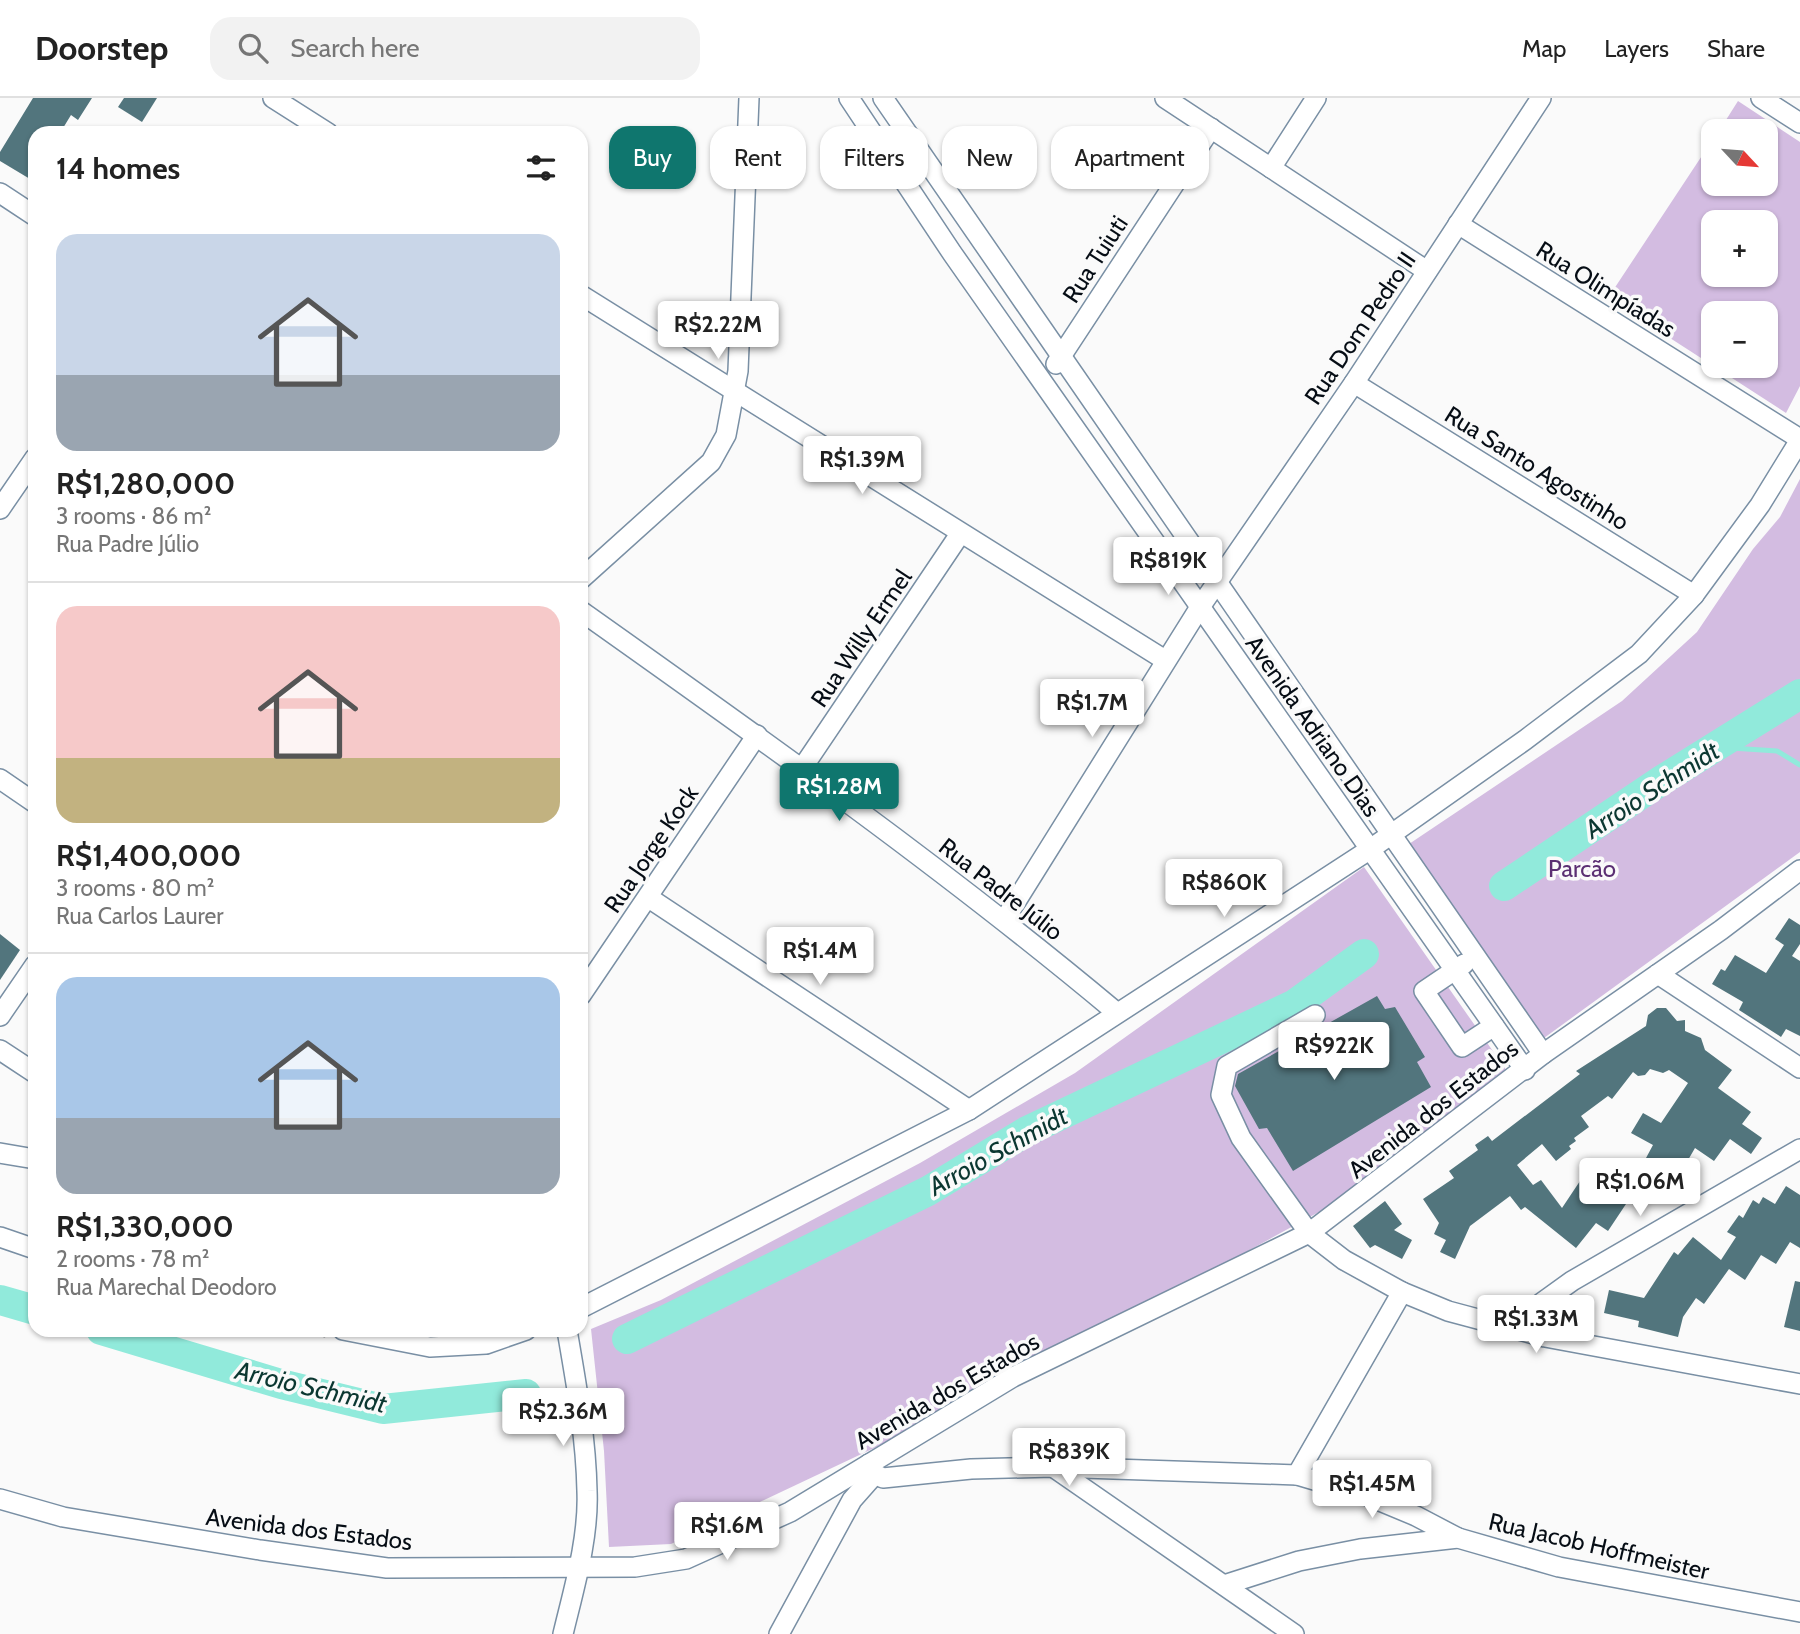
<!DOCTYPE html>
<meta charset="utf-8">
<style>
:root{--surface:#fff;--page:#f2f2f2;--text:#222;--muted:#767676;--line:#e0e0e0;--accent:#0f766e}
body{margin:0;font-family:Cabin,sans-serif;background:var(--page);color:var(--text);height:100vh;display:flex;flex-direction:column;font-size:26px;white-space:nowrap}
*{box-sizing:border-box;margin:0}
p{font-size:23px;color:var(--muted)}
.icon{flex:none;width:38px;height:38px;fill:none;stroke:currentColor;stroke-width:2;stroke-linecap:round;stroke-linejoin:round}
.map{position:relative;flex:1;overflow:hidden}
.sheet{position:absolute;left:28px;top:28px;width:560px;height:1211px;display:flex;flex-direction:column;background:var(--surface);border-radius:21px;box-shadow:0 2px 5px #0004}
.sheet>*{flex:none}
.guide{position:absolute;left:609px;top:28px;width:665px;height:63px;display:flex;gap:14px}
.needle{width:46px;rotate:116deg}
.buttons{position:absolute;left:1701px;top:21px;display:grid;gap:14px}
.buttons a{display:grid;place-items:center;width:77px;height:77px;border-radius:14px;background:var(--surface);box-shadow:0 2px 5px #0004;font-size:35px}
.price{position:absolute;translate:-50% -60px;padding:0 16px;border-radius:7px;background:#fff;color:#222;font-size:23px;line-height:46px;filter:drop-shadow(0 2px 4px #0008)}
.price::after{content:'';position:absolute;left:50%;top:42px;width:21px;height:16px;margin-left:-10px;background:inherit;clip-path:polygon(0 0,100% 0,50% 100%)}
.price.active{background:var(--accent);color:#fff}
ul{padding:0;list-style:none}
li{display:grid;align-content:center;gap:14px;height:371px;padding:0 28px}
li+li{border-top:2px solid var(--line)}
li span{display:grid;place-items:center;height:217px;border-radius:21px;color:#555}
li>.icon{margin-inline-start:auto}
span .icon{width:126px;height:126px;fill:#fffc;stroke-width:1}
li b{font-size:30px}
h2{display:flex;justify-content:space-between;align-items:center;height:84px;padding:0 28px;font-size:30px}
.chip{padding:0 24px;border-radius:21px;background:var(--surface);box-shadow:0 2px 5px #0004;font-size:24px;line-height:63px}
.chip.active{background:var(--accent);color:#fff}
header{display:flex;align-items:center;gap:42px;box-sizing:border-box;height:98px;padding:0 35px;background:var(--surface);border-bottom:2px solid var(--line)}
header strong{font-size:33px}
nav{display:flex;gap:38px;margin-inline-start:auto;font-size:24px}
.search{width:490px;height:63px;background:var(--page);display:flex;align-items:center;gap:18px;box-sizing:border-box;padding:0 24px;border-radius:21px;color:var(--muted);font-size:26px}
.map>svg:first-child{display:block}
.green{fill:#d3bce1;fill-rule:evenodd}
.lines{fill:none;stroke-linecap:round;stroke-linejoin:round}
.stream{stroke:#91eadb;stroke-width:5}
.river{stroke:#91eadb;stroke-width:30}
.building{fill:#52757d}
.minor-casing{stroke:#798fa4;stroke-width:22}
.path{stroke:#a0a2a5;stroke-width:2.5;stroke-dasharray:2 5;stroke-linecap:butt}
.minor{stroke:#fff;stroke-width:19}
.labels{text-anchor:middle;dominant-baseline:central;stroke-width:7;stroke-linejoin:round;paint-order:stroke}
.street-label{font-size:24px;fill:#060d15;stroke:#fafafa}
.park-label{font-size:24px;fill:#5b2f73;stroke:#fafafa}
.water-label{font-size:26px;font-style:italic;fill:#0b3731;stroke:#fafafa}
</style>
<header>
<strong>Doorstep</strong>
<div class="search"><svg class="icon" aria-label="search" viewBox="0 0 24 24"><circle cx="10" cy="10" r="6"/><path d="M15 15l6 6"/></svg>Search here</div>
<nav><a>Map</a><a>Layers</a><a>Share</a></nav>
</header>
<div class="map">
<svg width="1800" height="1536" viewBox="0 0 1800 1536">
<rect width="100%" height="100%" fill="#fafafa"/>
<!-- green -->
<g class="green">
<path d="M1738,3l62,41v244l-14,27 -178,-115 105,-159v45h53v-53h-47zM1766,124v53h-53v-53zM1713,215h53v53h-53z"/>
<path d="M1800,381v373l-256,186 -135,-194 213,-143 75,-69 56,-83 27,-32z"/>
<path d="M1364,769l147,210 -183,130 -159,87 -174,83 -70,47 -254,120 -62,3 -5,-96 -13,-122 70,-29 259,-137 155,-90z"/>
</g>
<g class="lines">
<!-- stream -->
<path class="stream" d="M1716,649l61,4 23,14"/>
<!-- river -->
<g class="river">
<path d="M1504,788l158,-106 138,-86"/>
<path d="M0,1202l35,10"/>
<path d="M101,1232l180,54 102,25 143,-15"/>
<path d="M627,1241l301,-148 99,-60 268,-127 69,-50"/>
</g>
</g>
<!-- building -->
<g class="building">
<path d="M33,0h59l-14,22 -7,-5 -11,18h-25v49l-35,-21v-9z"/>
<path d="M124,0h33l-15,24 -24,-15z"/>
<path d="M1789,820l11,7v19l-8,12 8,5v75l-14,-7 -5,8 -42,-27 4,-8 -31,-18 9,-15 4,2 10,-16 31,18 18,-28 -9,-6z"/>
<path d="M0,836l20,16 -20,30z"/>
<path d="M1377,898l8,13 10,-2 30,50 -8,5 14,25 -138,84 -26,-43 -8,1 -24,-43 3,-12z"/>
<path d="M1657,910h9l11,13 8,-1v11l16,7 4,12 27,20 -14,18 33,24 -9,12 20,14 -11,16 -21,-15 -16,22 -19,-13 -11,19 -11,-7 -15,25 -19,-14 14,-26 -22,-12 12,-20 18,10 27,-40 -19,-13 -6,3 -13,-4 -5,6 -7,1 -5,-4 -21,27 -4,-3 -27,20 8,11 -15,11 2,3 -7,5 2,3 -15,12 -14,-17 -25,21 16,20 8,-5 21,28 20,-30 16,11 16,-27 30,17 -9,11 10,8 -7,10 -10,-7 -20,30 -12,-8 -20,25 -51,-41 -4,3 -11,-14 -40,30 -15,33 -15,-7 6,-12 -12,-6 5,-11 -16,-24 31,-21 -5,-7 29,-21 -3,-5 13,-9 4,5 88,-67 -4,-3 70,-45 2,-11z"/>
<path d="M1786,1088l14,9v53l-10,-6 -14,22 -15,-9 -16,25 -16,-11 -25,35 -8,-6 -13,19 -5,20 -40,-10 1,-6 -35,-8 5,-23 35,8 30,-46 4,3 15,-18 28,23 15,-23 -9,-5 12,-17 4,3 10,-18 6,4 4,-7 12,7z"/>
<path d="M1385,1103l17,23 -8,6 18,10 -10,19 -27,-14 -5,3 -17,-22z"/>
<path d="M1795,1183l5,1v49l-16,-4z"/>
</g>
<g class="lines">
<defs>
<g id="minor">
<path d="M273,0l55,35"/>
<path d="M849,0l103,155 573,817"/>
<path d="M883,0l660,956"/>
<path d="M1165,0l262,173"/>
<path d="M1761,0l39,25"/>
<path d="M1271,70l45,-70"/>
<path d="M0,95l35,23"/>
<path d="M1458,126l342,215"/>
<path d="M581,197l584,365"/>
<path d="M1056,266l155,-236"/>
<path d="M1354,285l340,212"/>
<path d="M0,411l35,-51"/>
<path d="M581,481l130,-117 15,-27 12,-64 11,-273"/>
<path d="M581,513c182,129 364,258 535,401"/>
<path d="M801,672l159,-236"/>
<path d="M0,681l35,24"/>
<path d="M649,800l320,212"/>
<path d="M1005,821l195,-312 154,-224 187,-285"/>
<path d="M1464,866l-40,27 38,56 32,-21"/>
<path d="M1658,876l142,94"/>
<path d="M581,897l176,-260"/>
<path d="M1315,917l-88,51 -6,29 20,43 68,95 35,27 58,32 46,19 97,26 255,47"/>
<path d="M0,918l35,-51"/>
<path d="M0,952l35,23"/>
<path d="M0,1055l35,6"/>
<path d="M0,1139l35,12"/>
<path d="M581,1210l388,-198 400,-260 156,-110 114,-86 55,-59 66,-90 40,-65"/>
<path d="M1508,1229l64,-46 228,-132"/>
<path d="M343,1232l87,17 56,-3 40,-14"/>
<path d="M869,1366l6,10 8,4 88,-9 82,-2 244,8 71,21 48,20 42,22"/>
<path d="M1053,1369l241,167"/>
<path d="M1297,1377l105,-183"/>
<path d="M0,1401l63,18 197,33 127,18 248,-1 51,-8 104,-47 223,-135 296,-144 234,-179 178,-124 79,-60"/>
<path d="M1224,1487l75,-24 61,-12 98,-11 101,29 241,45"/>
<path d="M563,1536c11,-46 26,-96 24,-143 -1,-54 -11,-109 -20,-161"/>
<path d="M779,1536l73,-134 23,-26"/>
</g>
</defs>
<!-- minor casing -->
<use href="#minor" class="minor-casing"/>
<!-- path -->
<path class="path" d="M296,1232l32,7"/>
<!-- minor -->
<use href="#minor" class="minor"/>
</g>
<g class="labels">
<!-- street labels -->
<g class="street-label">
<text transform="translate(1095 161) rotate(-57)">Rua Tuiuti</text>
<text transform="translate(1606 191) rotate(32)">Rua Olimpíadas</text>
<text transform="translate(1360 230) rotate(-56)">Rua Dom Pedro II</text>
<text transform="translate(1537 370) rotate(32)">Rua Santo Agostinho</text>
<text transform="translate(861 540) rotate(-56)">Rua Willy Ermel</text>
<text transform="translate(1313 628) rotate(55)">Avenida Adriano Dias</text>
<text transform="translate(651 751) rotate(-56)">Rua Jorge Kock</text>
<text transform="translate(1001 791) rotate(38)">Rua Padre Júlio</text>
<text transform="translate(1433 1011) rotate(-38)">Avenida dos Estados</text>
<text transform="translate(947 1293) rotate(-30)">Avenida dos Estados</text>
<text transform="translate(309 1431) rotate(7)">Avenida dos Estados</text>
<text transform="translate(1599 1448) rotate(13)">Rua Jacob Hoffmeister</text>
</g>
<!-- park labels -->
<g class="park-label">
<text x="1582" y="770">Parcão</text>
</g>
<!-- water labels -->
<g class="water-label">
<text transform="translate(1652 692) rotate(-33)">Arroio Schmidt</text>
<text transform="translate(998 1053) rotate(-29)">Arroio Schmidt</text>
<text transform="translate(311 1289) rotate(13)">Arroio Schmidt</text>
</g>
</g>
</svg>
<div class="buttons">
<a><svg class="needle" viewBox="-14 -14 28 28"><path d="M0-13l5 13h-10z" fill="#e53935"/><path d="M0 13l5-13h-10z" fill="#767676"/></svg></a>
<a>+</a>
<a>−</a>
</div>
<b class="price" style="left:718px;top:263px">R$2.22M</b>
<b class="price" style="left:862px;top:398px">R$1.39M</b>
<b class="price" style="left:1168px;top:499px">R$819K</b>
<b class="price" style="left:1092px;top:641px">R$1.7M</b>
<b class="price active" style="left:839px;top:725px">R$1.28M</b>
<b class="price" style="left:1224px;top:821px">R$860K</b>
<b class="price" style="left:820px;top:889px">R$1.4M</b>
<b class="price" style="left:1334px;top:984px">R$922K</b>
<b class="price" style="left:1640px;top:1120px">R$1.06M</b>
<b class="price" style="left:1536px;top:1257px">R$1.33M</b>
<b class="price" style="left:563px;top:1350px">R$2.36M</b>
<b class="price" style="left:1069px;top:1390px">R$839K</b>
<b class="price" style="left:1372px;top:1422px">R$1.45M</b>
<b class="price" style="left:727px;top:1464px">R$1.6M</b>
<div class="guide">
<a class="chip active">Buy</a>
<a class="chip">Rent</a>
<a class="chip">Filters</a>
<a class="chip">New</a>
<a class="chip">Apartment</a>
</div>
<section class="sheet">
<h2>14 homes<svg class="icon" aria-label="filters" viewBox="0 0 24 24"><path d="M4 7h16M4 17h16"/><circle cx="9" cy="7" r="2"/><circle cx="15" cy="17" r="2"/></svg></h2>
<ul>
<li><span style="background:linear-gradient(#c9d6e8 65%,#9aa5b1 0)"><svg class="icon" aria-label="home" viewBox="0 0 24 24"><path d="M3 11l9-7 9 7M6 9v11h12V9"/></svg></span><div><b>R$1,280,000</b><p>3 rooms · 86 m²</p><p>Rua Padre Júlio</p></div></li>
<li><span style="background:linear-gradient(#f6c9c9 70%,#c2b280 0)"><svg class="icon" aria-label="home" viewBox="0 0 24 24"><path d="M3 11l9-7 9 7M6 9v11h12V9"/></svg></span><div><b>R$1,400,000</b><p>3 rooms · 80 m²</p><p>Rua Carlos Laurer</p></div></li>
<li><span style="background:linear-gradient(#a9c7e8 65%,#9aa5b1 0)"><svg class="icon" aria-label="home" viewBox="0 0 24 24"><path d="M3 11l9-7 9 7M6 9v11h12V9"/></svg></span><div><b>R$1,330,000</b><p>2 rooms · 78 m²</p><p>Rua Marechal Deodoro</p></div></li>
</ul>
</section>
</div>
